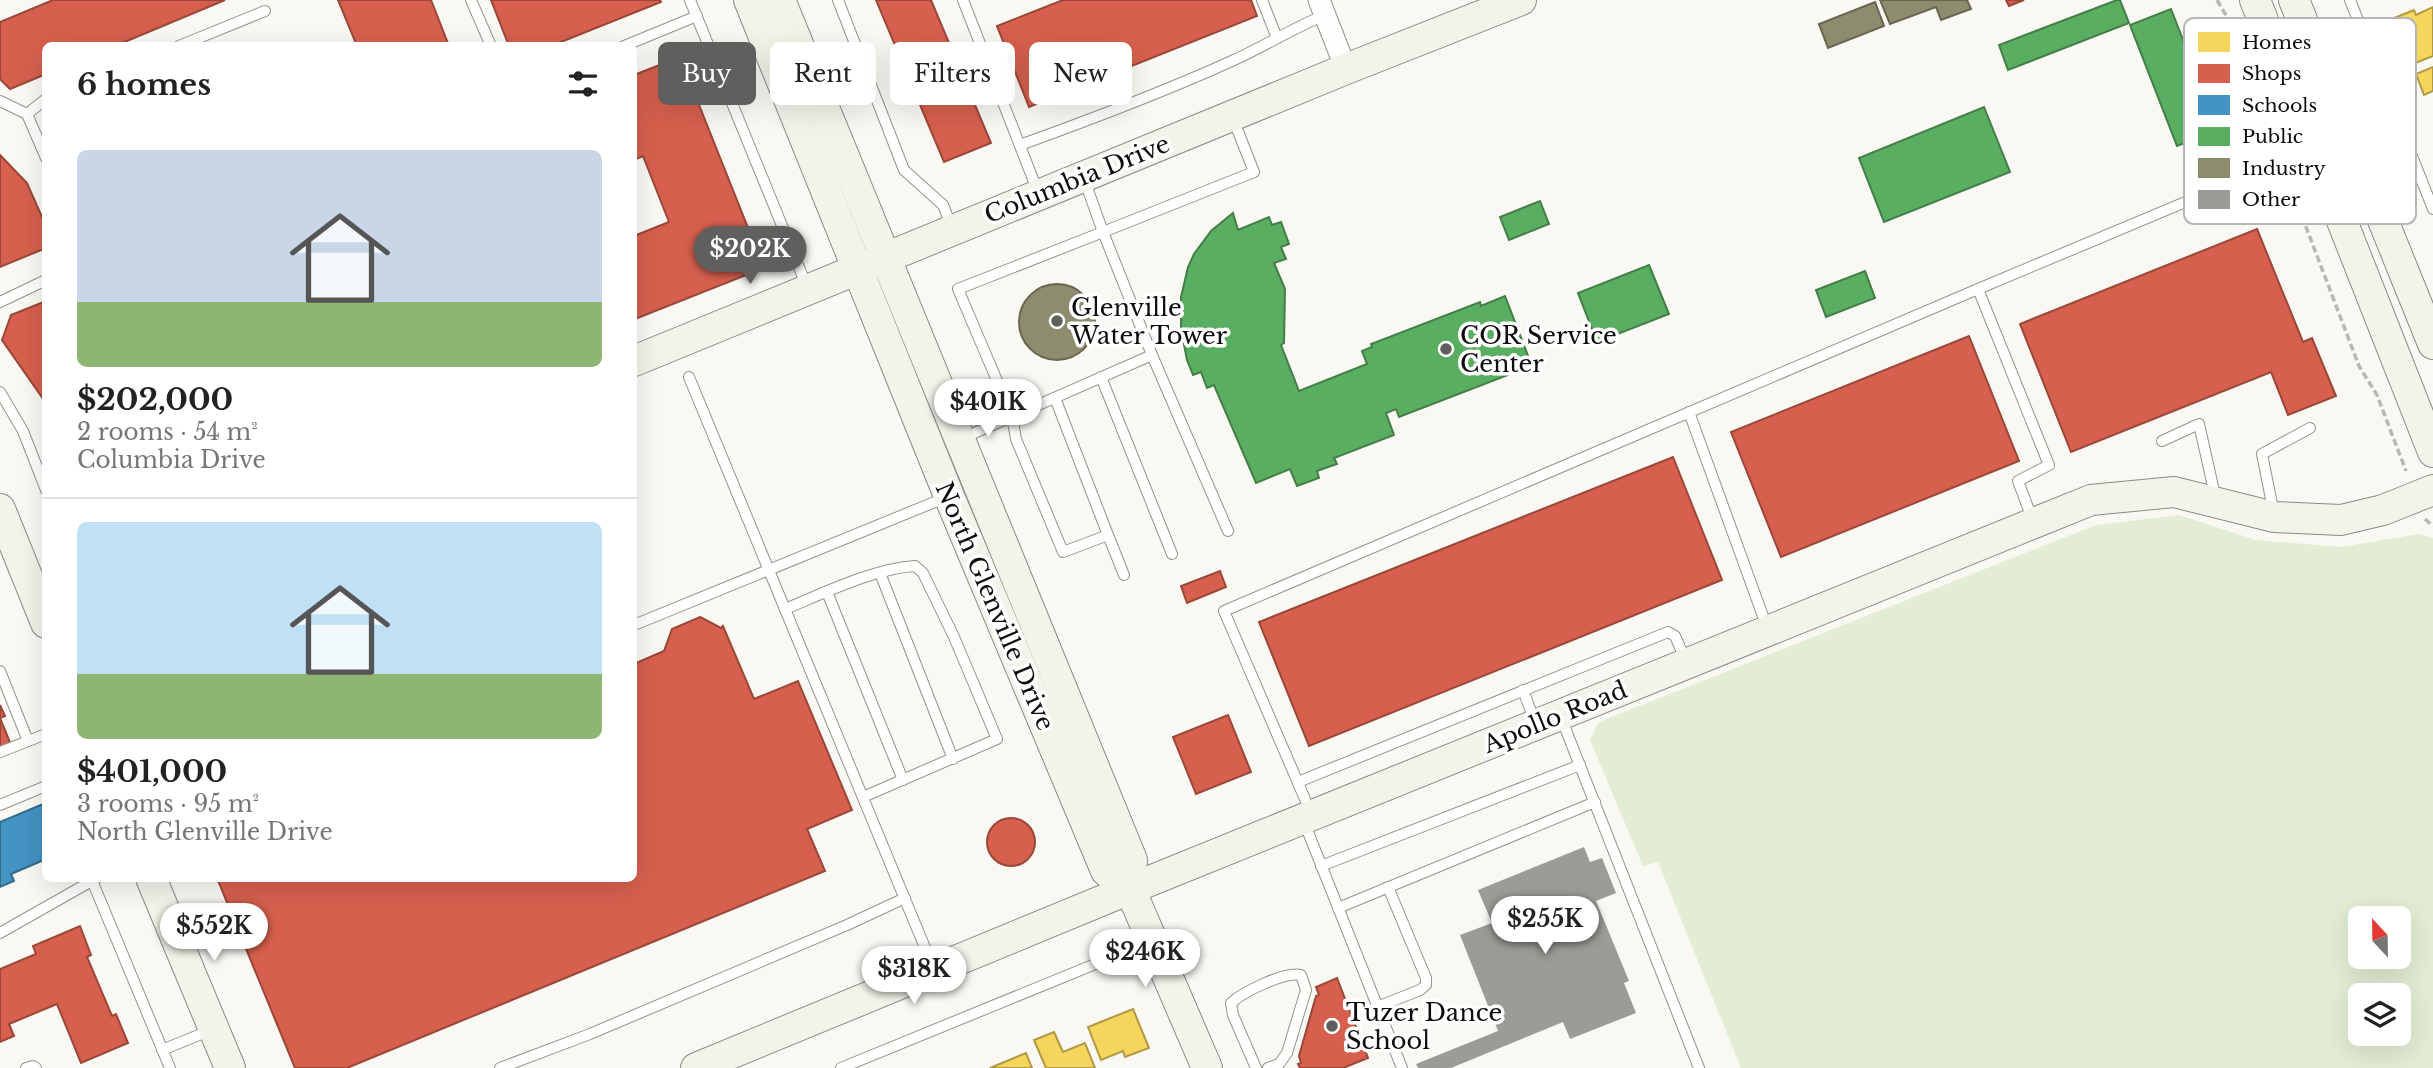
<!DOCTYPE html>
<meta charset="utf-8">
<style>
:root{--surface:#fff;--page:#f2f2f2;--text:#222;--muted:#767676;--line:#e0e0e0;--accent:#605f5d}
body{margin:0;font-family:"Libre Baskerville",serif;background:var(--page);color:var(--text);height:100vh;display:flex;flex-direction:column;font-size:26px;white-space:nowrap}
*{box-sizing:border-box;margin:0}
p{font-size:23px;color:var(--muted)}
.icon{flex:none;width:38px;height:38px;fill:none;stroke:currentColor;stroke-width:2;stroke-linecap:round;stroke-linejoin:round}
.map{position:relative;flex:1;overflow:hidden}
.panel{position:absolute;left:42px;top:42px;width:595px;height:840px;display:flex;flex-direction:column;background:var(--surface);border-radius:10px;box-shadow:0 7px 28px #0002}
.panel>*{flex:none}
.banner{position:absolute;left:658px;top:42px;width:665px;height:63px;display:flex;gap:14px}
.needle{width:46px;rotate:338deg}
.buttons{position:absolute;left:2348px;top:906px;display:grid;gap:14px}
.buttons a{display:grid;place-items:center;width:63px;height:63px;border-radius:10px;background:var(--surface);box-shadow:0 7px 28px #0002;font-size:35px}
.price{position:absolute;translate:-50% -60px;padding:0 16px;border-radius:24px;background:#fff;color:#222;font-size:23px;line-height:46px;filter:drop-shadow(0 2px 4px #0008)}
.price::after{content:'';position:absolute;left:50%;top:42px;width:21px;height:16px;margin-left:-10px;background:inherit;clip-path:polygon(0 0,100% 0,50% 100%)}
.price.active{background:var(--accent);color:#fff}
ul{padding:0;list-style:none}
li{display:grid;align-content:center;gap:14px;height:371px;padding:0 35px}
li+li{border-top:2px solid var(--line)}
li span{display:grid;place-items:center;height:217px;border-radius:10px;color:#555}
li>.icon{margin-inline-start:auto}
span .icon{width:126px;height:126px;fill:#fffc;stroke-width:1}
li b{font-size:30px}
h2{display:flex;justify-content:space-between;align-items:center;height:84px;padding:0 35px;font-size:30px}
.tag{padding:0 24px;border-radius:10px;background:var(--surface);box-shadow:0 7px 28px #0002;font-size:24px;line-height:63px}
.tag.active{background:var(--accent);color:#fff}
.map>svg:first-child{display:block}
.green{fill:#e2edd4;fill-rule:evenodd}
.homes{fill:#f6d55c;stroke:#b09944;stroke-width:2}
.shops{fill:#d6604d;stroke:#9a473a;stroke-width:2}
.schools{fill:#4393c3;stroke:#336b8c;stroke-width:2}
.public{fill:#5aae61;stroke:#437e48;stroke-width:2}
.industry{fill:#8c8c6e;stroke:#666651;stroke-width:2}
.building{fill:#9d9b97}
.lines{fill:none;stroke-linecap:round;stroke-linejoin:round}
.lane-casing{stroke:#949390;stroke-width:12}
.street-casing{stroke:#949390;stroke-width:23}
.secondary-casing{stroke:#8a8987;stroke-width:32}
.path{stroke:#b8b7b6;stroke-width:3.5;stroke-dasharray:7 3.5;stroke-linecap:butt}
.lane{stroke:#fefefd;stroke-width:10}
.street{stroke:#fefefd;stroke-width:21}
.secondary{stroke:#f4f3ea;stroke-width:30}
.poi-dot{fill:#605f5d;stroke:#fff;stroke-width:2.5}
.labels{text-anchor:middle;dominant-baseline:central;stroke-width:7;stroke-linejoin:round;paint-order:stroke}
.street-label{font-size:24px;fill:#0d0d0d;stroke:#fff}
.poi-label{font-size:24px;fill:#0d0d0d;stroke:#fff;text-anchor:start}
.key{fill:#fff;stroke:#b6b6b6;stroke-width:2}
.key-label{font-size:19px;fill:#0d0d0d}
</style>
<div class="map">
<svg width="2433" height="1068" viewBox="0 0 2433 1068">
<rect width="100%" height="100%" fill="#faf8f2"/>
<!-- green -->
<path class="green" d="M2179,515l77,25 85,7 78,-13 14,4v530h-692l-83,-206 -15,4 -53,-126 9,-18 497,-197zM2361,919h38v38h-38zM2361,996h38v38h-38z"/>
<!-- homes -->
<g class="homes">
<path d="M2433,7v49l-25,10 -7,-17 9,-4 -4,-9 -9,4 -8,-20 25,-10 2,5z"/>
<path d="M2433,67v24l-9,4 -8,-21z"/>
<path d="M1133,1009l16,39 -24,9 -2,-6 -22,9 -13,-33z"/>
<path d="M1054,1032l9,20 22,-9 10,25h-49l-12,-28z"/>
<path d="M1026,1053l6,15h-42z"/>
</g>
<!-- shops -->
<g class="shops">
<path d="M53,0h172l-110,46h-69v28l-36,15 -10,-10v-57z"/>
<path d="M338,0h93l18,46h-92z"/>
<path d="M491,0h169l1,2 -110,44h-42z"/>
<path d="M876,0h55l60,143 -47,19z"/>
<path d="M1063,0h188l6,16 -228,91 -32,-81z"/>
<path d="M2006,0h18l-15,6z"/>
<path d="M680,57l84,211 -129,51 -1,-83 35,-14 -26,-66 -9,4v-85z"/>
<path d="M0,155l27,28 19,43v22l-46,19z"/>
<path d="M2257,229l46,113 9,-4 24,58 -48,19 -17,-43 -200,80 -51,-128z"/>
<path d="M46,301v102l-44,-63 9,-25z"/>
<path d="M1969,336l50,125 -238,96 -50,-125z"/>
<path d="M1673,457l49,123 -413,166 -50,-124z"/>
<path d="M1220,571l6,16 -39,16 -6,-17z"/>
<path d="M700,617l21,11 2,-2 31,73 44,-18 54,129 -45,19 18,42 -478,197h-52l-78,-190h417v-214l30,-13 8,-22z"/>
<path d="M0,705l5,11 -5,2 11,27 -11,4z"/>
<path d="M1228,715l23,57 -55,22 -23,-57z"/>
<circle cx="1011" cy="842" r="24"/>
<path d="M80,926l11,29 -4,2 25,59 4,-2 12,29 -47,20 -24,-59 -48,20 5,12 -14,6v-73l36,-15 -3,-8z"/>
<path d="M1337,978l31,80 -25,10h-43l-2,-4 3,-1 -2,-7 17,-60 3,-1 -3,-8z"/>
</g>
<!-- schools -->
<path class="schools" d="M43,804l3,5v50l-35,15 3,7 -14,6v-65z"/>
<!-- public -->
<g class="public">
<path d="M2117,0h3l9,23 -121,47 -9,-25z"/>
<path d="M2171,9l47,121 -41,16 -47,-121z"/>
<path d="M1984,107l26,65 -126,50 -25,-64z"/>
<path d="M1540,201l9,23 -40,16 -9,-23z"/>
<path d="M1233,213l5,17 31,-13 3,8 9,-3 8,22 -8,3 5,12 -12,4 11,26 -1,54 -3,2 18,46 68,-27 -5,-13 10,-4 -1,-3 109,-42 1,4 24,-10 25,65 -24,9 2,5 -109,42 -3,-8 -10,4 8,22 -60,23 3,6 -20,7 2,7 -22,8 -7,-17 -34,14 -42,-98 -7,3 -6,-16 -8,3 -6,-15 -6,-31v-32l7,-30 6,-13 17,-23z"/>
<path d="M1649,265l20,49 -72,28 -19,-49z"/>
<path d="M1865,271l10,27 -49,19 -10,-27z"/>
</g>
<!-- industry -->
<g class="industry">
<path d="M1880,0h87l4,9 -30,11 -5,-13 -46,17z"/>
<path d="M1875,2l9,24 -56,22 -9,-24z"/>
<circle cx="1057" cy="322" r="38"/>
</g>
<!-- building -->
<path class="building" d="M1584,847l6,15 12,-4 14,35 -20,8 33,80 -5,2 12,30 -66,26 -7,-17 -112,46h-33l-2,-4 82,-33 -38,-96 32,-12 -14,-33z"/>
<g class="lines">
<defs>
<g id="lane">
<path d="M471,0l20,46"/>
<path d="M690,0l117,287"/>
<path d="M838,0l66,170 39,35 9,23"/>
<path d="M963,0l75,192"/>
<path d="M1262,0l15,38"/>
<path d="M2350,0l83,209"/>
<path d="M179,46l86,-35"/>
<path d="M624,46l73,-30"/>
<path d="M0,101l27,13 19,44"/>
<path d="M27,114l19,-15"/>
<path d="M1020,145c72,-26 144,-53 214,-85 31,-14 59,-32 91,-45"/>
<path d="M1084,179l19,53 -145,57 54,127 4,23 47,113 45,-17 16,40"/>
<path d="M1978,289l71,176 -31,16 15,40"/>
<path d="M0,302l46,-22"/>
<path d="M1152,355l-49,-123 151,-60 -22,-56"/>
<path d="M689,377l244,590"/>
<path d="M1101,377l71,177"/>
<path d="M0,392l23,39 23,59"/>
<path d="M1055,398l53,137"/>
<path d="M1689,412l79,218"/>
<path d="M963,438l189,-83 76,176"/>
<path d="M2162,441l37,-17 17,76"/>
<path d="M2274,514l-12,-60 48,-26"/>
<path d="M880,573l73,186"/>
<path d="M827,592l76,188"/>
<path d="M785,609c37,-15 90,-41 130,-43l8,7 31,64 43,102 -134,58"/>
<path d="M634,625l313,-128"/>
<path d="M0,671l28,70"/>
<path d="M1523,690l12,32"/>
<path d="M1560,715l139,353"/>
<path d="M0,752l46,-18"/>
<path d="M1298,782l370,-150 7,4 11,25"/>
<path d="M0,805l46,-19"/>
<path d="M1311,813l-87,-202 754,-322 236,-99 99,-37"/>
<path d="M1304,822l98,246"/>
<path d="M1321,866l259,-101"/>
<path d="M91,878l79,190"/>
<path d="M1338,908l257,-106"/>
<path d="M0,933l97,-55"/>
<path d="M1377,1007l43,-17 6,-5v-7l-38,-91"/>
<path d="M162,1050l49,-20"/>
<path d="M26,1068l7,-2 3,2"/>
<path d="M500,1068l90,-34 257,-109 58,-27"/>
<path d="M841,1068l308,-126"/>
<path d="M1256,1068l-23,-53 -2,-12c12,-11 54,-32 70,-28l5,15 -19,63 -8,11 -11,4"/>
</g>
<path id="street" d="M1319,0l27,69"/>
<g id="secondary">
<path d="M749,0l200,496 157,375 24,18"/>
<path d="M780,0l352,860 -2,29 77,179"/>
<path d="M2255,0l178,452"/>
<path d="M2294,0l139,344"/>
<path d="M634,361l712,-292 175,-69"/>
<path d="M0,509l46,114"/>
<path d="M151,878l79,190"/>
<path d="M696,1068l434,-179 961,-389 83,-8 100,25 67,3 42,-10 50,-20"/>
</g>
</defs>
<!-- lane casing -->
<use href="#lane" class="lane-casing"/>
<!-- street casing -->
<use href="#street" class="street-casing"/>
<!-- secondary casing -->
<use href="#secondary" class="secondary-casing"/>
<!-- path -->
<g class="path">
<path d="M2217,0l19,32 9,22 9,39 24,60"/>
<path d="M2287,177l72,189 18,29 29,76"/>
<path d="M2425,519l8,7"/>
</g>
<!-- lane -->
<use href="#lane" class="lane"/>
<!-- street -->
<use href="#street" class="street"/>
<!-- secondary -->
<use href="#secondary" class="secondary"/>
</g>
<!-- markers -->
<g class="poi-dot">
<circle cx="1057" cy="321" r="7"/>
<circle cx="1446" cy="349" r="7"/>
<circle cx="1332" cy="1026" r="7"/>
</g>
<g class="labels">
<!-- street labels -->
<g class="street-label">
<text transform="translate(1077 179) rotate(-22)">Columbia Drive</text>
<text transform="translate(995 606) rotate(67)">North Glenville Drive</text>
<text transform="translate(1555 717) rotate(-22)">Apollo Road</text>
</g>
<!-- poi labels -->
<g class="poi-label">
<text x="1071" y="307">Glenville<tspan x="1071" dy="28">Water Tower</tspan></text>
<text x="1460" y="335">COR Service<tspan x="1460" dy="28">Center</tspan></text>
<text x="1346" y="1012">Tuzer Dance<tspan x="1346" dy="28">School</tspan></text>
</g>
</g>
<!-- legend -->
<rect x="2184" y="18" width="232" height="206" rx="10" class="key"/>
<rect x="2198" y="32" width="32" height="20" fill="#f6d55c"/>
<rect x="2198" y="64" width="32" height="19" fill="#d6604d"/>
<rect x="2198" y="95" width="32" height="20" fill="#4393c3"/>
<rect x="2198" y="127" width="32" height="19" fill="#5aae61"/>
<rect x="2198" y="158" width="32" height="20" fill="#8c8c6e"/>
<rect x="2198" y="190" width="32" height="19" fill="#9d9b97"/>
<g class="key-label">
<text x="2242" y="49">Homes</text>
<text x="2242" y="80">Shops</text>
<text x="2242" y="112">Schools</text>
<text x="2242" y="143">Public</text>
<text x="2242" y="175">Industry</text>
<text x="2242" y="206">Other</text>
</g>
</svg>
<div class="buttons">
<a><svg class="needle" viewBox="-14 -14 28 28"><path d="M0-13l5 13h-10z" fill="#e53935"/><path d="M0 13l5-13h-10z" fill="#767676"/></svg></a>
<a><svg class="icon" aria-label="layers" viewBox="0 0 24 24"><path d="M12 4l9 5-9 5-9-5zM3 14l9 5 9-5"/></svg></a>
</div>
<b class="price active" style="left:750px;top:286px">$202K</b>
<b class="price" style="left:988px;top:439px">$401K</b>
<b class="price" style="left:1545px;top:956px">$255K</b>
<b class="price" style="left:214px;top:963px">$552K</b>
<b class="price" style="left:1145px;top:989px">$246K</b>
<b class="price" style="left:914px;top:1006px">$318K</b>
<div class="banner">
<a class="tag active">Buy</a>
<a class="tag">Rent</a>
<a class="tag">Filters</a>
<a class="tag">New</a>
</div>
<section class="panel">
<h2>6 homes<svg class="icon" aria-label="filters" viewBox="0 0 24 24"><path d="M4 7h16M4 17h16"/><circle cx="9" cy="7" r="2"/><circle cx="15" cy="17" r="2"/></svg></h2>
<ul>
<li><span style="background:linear-gradient(#c9d6e8 70%,#8fb573 0)"><svg class="icon" aria-label="home" viewBox="0 0 24 24"><path d="M3 11l9-7 9 7M6 9v11h12V9"/></svg></span><div><b>$202,000</b><p>2 rooms · 54 m²</p><p>Columbia Drive</p></div></li>
<li><span style="background:linear-gradient(#bfe0f5 70%,#8fb573 0)"><svg class="icon" aria-label="home" viewBox="0 0 24 24"><path d="M3 11l9-7 9 7M6 9v11h12V9"/></svg></span><div><b>$401,000</b><p>3 rooms · 95 m²</p><p>North Glenville Drive</p></div></li>
</ul>
</section>
</div>
